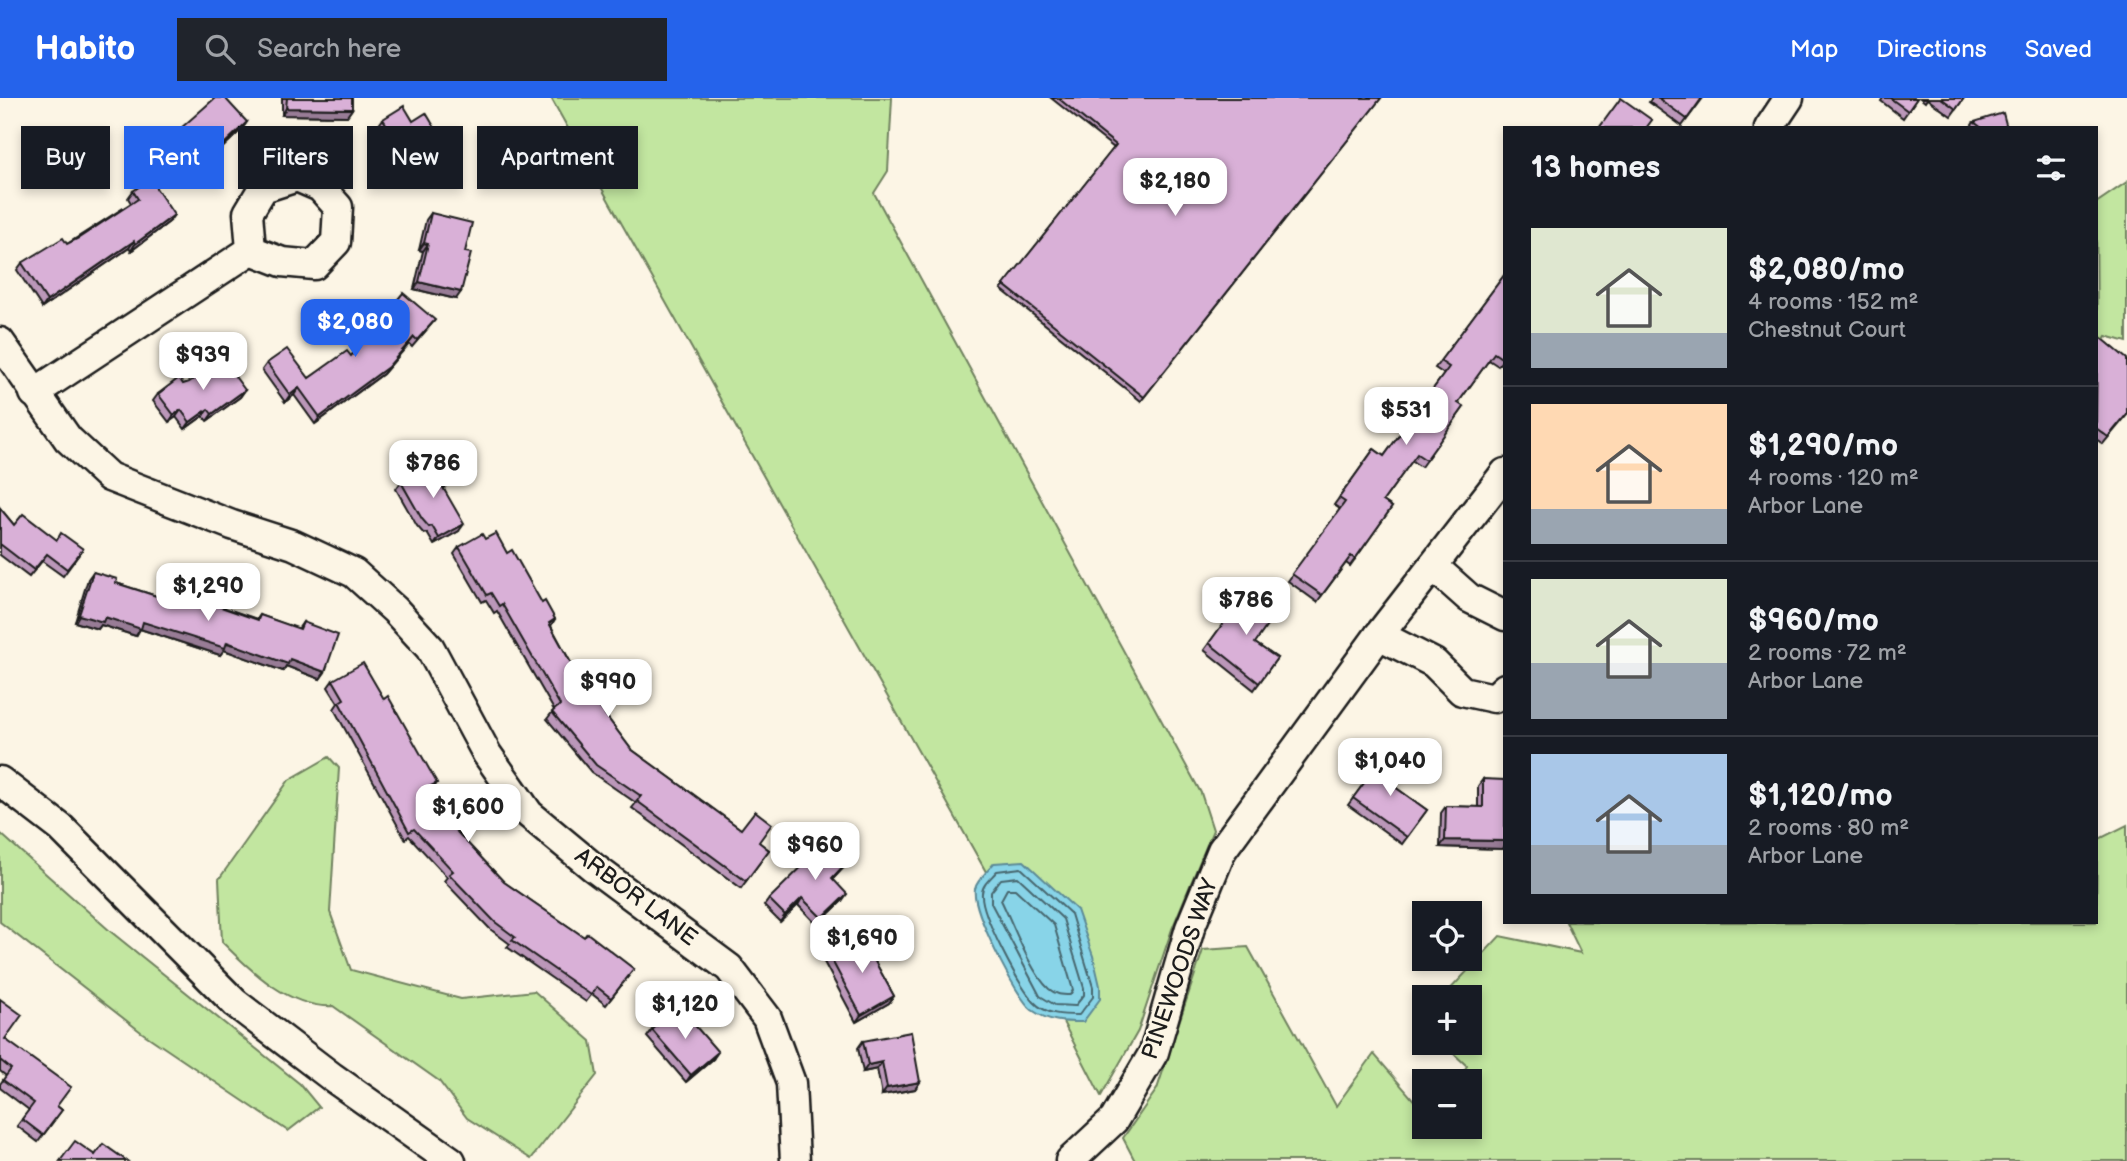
<!DOCTYPE html>
<meta charset="utf-8">
<style>
:root{--surface:#171b24;--page:#20242c;--text:#f1f3f6;--muted:#9ea1a6;--line:#363941;--accent:#2563eb}
body{margin:0;font-family:"Balsamiq Sans",sans-serif;background:var(--page);color:var(--text);height:100vh;display:flex;flex-direction:column;font-size:26px;white-space:nowrap}
*{box-sizing:border-box;margin:0}
p{font-size:23px;color:var(--muted)}
.icon{flex:none;width:38px;height:38px;fill:none;stroke:currentColor;stroke-width:2;stroke-linecap:round;stroke-linejoin:round}
.map{position:relative;flex:1;overflow:hidden}
.panel{position:absolute;left:1503px;top:28px;width:595px;height:798px;display:flex;flex-direction:column;background:var(--surface);border-radius:0px;box-shadow:0 4px 10px #0003}
.panel>*{flex:none}
.hud{position:absolute;left:21px;top:28px;width:665px;height:63px;display:flex;gap:14px}
.fabs{position:absolute;left:1412px;top:803px;display:grid;gap:14px}
.fabs a{display:grid;place-items:center;width:70px;height:70px;border-radius:0px;background:var(--surface);box-shadow:0 4px 10px #0003;font-size:35px}
.price{position:absolute;translate:-50% -60px;padding:0 16px;border-radius:14px;background:#fff;color:#222;font-size:23px;line-height:46px;filter:drop-shadow(0 2px 4px #0008)}
.price::after{content:'';position:absolute;left:50%;top:42px;width:21px;height:16px;margin-left:-10px;background:inherit;clip-path:polygon(0 0,100% 0,50% 100%)}
.price.current{background:var(--accent);color:#fff}
ul{padding:0;list-style:none}
li{display:flex;align-items:center;gap:21px;height:175px;padding:0 28px}
li+li{border-top:2px solid var(--line)}
li span{display:grid;place-items:center;flex:none;width:196px;height:140px;border-radius:0px;color:#555}
li>.icon{margin-inline-start:auto}
span .icon{width:84px;height:84px;fill:#fffc;stroke-width:1}
li b{font-size:30px}
h2{display:flex;justify-content:space-between;align-items:center;height:84px;padding:0 28px;font-size:30px}
.tag{padding:0 24px;border-radius:0px;background:var(--surface);box-shadow:0 4px 10px #0003;font-size:24px;line-height:63px}
.tag.current{background:var(--accent);color:#fff}
header{display:flex;align-items:center;gap:42px;box-sizing:border-box;height:98px;padding:0 35px;background:var(--accent);color:#fff}
header strong{font-size:33px}
nav{display:flex;gap:38px;margin-inline-start:auto;font-size:24px}
.search{width:490px;height:63px;background:var(--page);display:flex;align-items:center;gap:18px;box-sizing:border-box;padding:0 24px;border-radius:0px;color:var(--muted);font-size:26px}
.map>svg:first-child{display:block}
.green{fill:#c2e6a0;stroke:#6f815e;stroke-width:2}
.water{fill:#88d4e8;stroke:#5d8a96;stroke-width:2}
.lines{fill:none;stroke-linecap:round;stroke-linejoin:round}
.shore{stroke:#47666e;stroke-width:2}
.street-casing{stroke:#1c1c1c;stroke-width:33}
.street{stroke:#fcf5e5;stroke-width:28}
.wall{fill:#bb97b9;stroke:#1c1c1c;stroke-width:2}
.shaded-wall{fill:#987b96;stroke:#1c1c1c;stroke-width:2}
.building{fill:#d9b0d7;stroke:#1c1c1c;stroke-width:2}
.labels{text-anchor:middle;dominant-baseline:central;stroke-width:5;stroke-linejoin:round;paint-order:stroke}
.street-label{font-size:23px;fill:#1c1c1c;stroke:#fcf5e5}
</style>
<header>
<strong>Habito</strong>
<div class="search"><svg class="icon" aria-label="search" viewBox="0 0 24 24"><circle cx="10" cy="10" r="6"/><path d="M15 15l6 6"/></svg>Search here</div>
<nav><a>Map</a><a>Directions</a><a>Saved</a></nav>
</header>
<div class="map">
<svg width="2127" height="1063" viewBox="0 0 2127 1063">
<rect width="100%" height="100%" fill="#fcf5e5"/>
<filter id="ink" filterUnits="userSpaceOnUse"><feTurbulence type="fractalNoise" baseFrequency=".0143" numOctaves="2"/><feDisplacementMap in="SourceGraphic" scale="14" xChannelSelector="R" yChannelSelector="G"/><feConvolveMatrix kernelMatrix="1 2 1 2 8 2 1 2 1" color-interpolation-filters="sRGB"/></filter>
<g filter="url(#ink)">
<!-- green -->
<g class="green">
<path d="M551,0h341l-4,73 -14,22 327,600 12,37 -41,99 -34,102 -37,65 -116,-226z"/>
<path d="M2127,84v160l-21,-6 -9,16 -1,-149z"/>
<path d="M329,659l10,11 -9,144 21,58 110,29 73,-8 57,50 6,34 -66,84 -64,-41 -28,-37 -106,-75c-43,3 -82,-35 -111,-64l-3,-63 70,-99z"/>
<path d="M2127,727v336h-992l-12,-23 34,-49 46,-139 45,-3 88,159 38,-52 50,58v15h46v-45l-13,-1 10,-15 -25,-23h28v-45l-27,-1 57,-61 81,17 -15,-31h530l1,-82z"/>
<path d="M0,735l110,98 190,153 19,23 -31,24 -147,-99 -141,-110z"/>
</g>
<!-- water -->
<path class="water" d="M1024,763l53,49 16,46 7,30v13l-17,23c-20,0 -34,0 -51,-12 -16,-13 -61,-101 -57,-121 1,-8 13,-18 19,-26z"/>
<g class="lines">
<!-- shore -->
<g class="shore">
<path d="M1021,770l50,46 22,73v10l-14,18c-16,0 -33,0 -45,-13 -15,-16 -54,-89 -52,-109 0,-8 9,-15 15,-22z"/>
<path d="M1018,779l45,42 21,69v7l-9,11 -20,-1 -15,-9 -49,-93v-11l10,-13z"/>
<path d="M1007,791h8l39,36 19,65 -3,5c-8,0 -14,0 -21,-6 -19,-17 -36,-65 -48,-89z"/>
</g>
<defs>
<g id="street">
<path d="M1769,30l20,-30"/>
<path d="M0,244l68,97 41,38 123,48 62,20 60,28 41,37 35,38 57,106 42,60 64,53 136,101 38,50 24,65 4,78"/>
<path d="M34,295l217,-143 31,12 32,3 22,-23 2,-35 -18,-20 -23,-10 -34,11 -15,25 3,37"/>
<path d="M1433,468l36,32 36,18"/>
<path d="M1379,537l55,28 28,28 32,7 11,-10"/>
<path d="M0,683l61,47 174,175 97,74 119,84"/>
<path d="M1070,1063l44,-41 40,-68 36,-124 32,-78 157,-215 126,-162"/>
</g>
</defs>
<!-- street casing -->
<use href="#street" class="street-casing"/>
<!-- street -->
<use href="#street" class="street"/>
</g>
<!-- wall -->
<g class="wall">
<path d="M282,0h70v11l-5,7 -65,-1z"/>
<path d="M1051,0h330l-240,303 -140,-112 113,-141z"/>
<path d="M1652,0h51l-21,28 -33,-24z"/>
<path d="M1883,0h34l-14,20 -22,-17z"/>
<path d="M1920,0h44l-13,18 -24,-17 -2,3z"/>
<path d="M383,21l30,2 25,12 20,22 -5,7 -39,22 -36,-58z"/>
<path d="M247,24l-5,7 -53,51 -18,-20 5,-7 -9,-10 5,-7z"/>
<path d="M1974,24l33,6h-37z"/>
<path d="M133,93l36,31 -38,29 -2,-3 -87,60 -25,-38 5,-7 45,-19 64,-41 -3,-5z"/>
<path d="M431,115l34,39 -9,47 -42,-10 9,-38 -4,-1 7,-30z"/>
<path d="M1505,176v82l-7,10 -9,-6 -31,43 6,4 -43,60 -9,-6 -29,40 9,6 -42,59 -4,-3 -29,39 -29,-21 52,-72 -6,-4 40,-56 10,7 60,-82 -9,-6z"/>
<path d="M435,222l-23,27 -3,-3 -26,30 -68,50 -21,-29 -9,7 -23,-32 5,-7 42,15 42,-22z"/>
<path d="M2097,236l30,81 -24,29 -7,-5z"/>
<path d="M183,286l62,6 -5,7 -33,24 -4,-5 -18,13 -9,-12 -7,5 -16,-21 5,-7z"/>
<path d="M432,370l16,15 -4,6 15,42 -25,14 -7,-12 -3,1 -7,-8 -21,-37 5,-7z"/>
<path d="M0,410l14,17 69,24 -20,27 -21,-15 -13,16 -29,-22z"/>
<path d="M485,441l22,14 35,50 13,16 -4,7 32,59 48,64 138,101 -28,38 -109,-80 4,-5 -45,-31 -44,-53 7,-9 -57,-99 -3,2 -8,-13 -4,2 -28,-48 5,-7z"/>
<path d="M93,474l23,11 59,19 6,-9 76,26 3,-4 38,14 5,-7 22,50 -5,7 -34,-13 -3,5 -59,-21 -4,5 -80,-26 -4,7 -35,-11 -3,4 -23,-7 13,-43z"/>
<path d="M1246,494l9,51 22,15 -23,32 -50,-40z"/>
<path d="M333,582l51,19 53,84 -5,7 -4,2 14,24 62,66 80,55 50,32 -28,36 -14,-11 -6,8 -79,-55 3,-3 -20,-15 -46,-48 3,-4 -38,-41 -4,3 -71,-130 4,-6 -10,-16z"/>
<path d="M1384,658l11,31 32,23 -25,34 -54,-39z"/>
<path d="M1483,681l20,70 -63,-2 1,-34 5,-7 32,1v-21z"/>
<path d="M851,760l-5,7 -13,14 9,22 -25,24 -19,-20 -18,17 -16,-16 5,-7z"/>
<path d="M876,855l-3,5 21,38 -5,7 -33,19 -32,-60 5,-7z"/>
<path d="M0,901l6,40 51,67 5,4 -24,32 -21,-16 12,-16 -29,-22v-4l6,-8 -6,-5z"/>
<path d="M652,932l61,29 -27,23 -39,-45z"/>
<path d="M863,943l57,41 -5,7 -33,6 -5,-26 -14,3 -5,-24z"/>
</g>
<!-- shaded-wall -->
<g class="shaded-wall">
<path d="M286,10l66,1 -5,7 -65,-1z"/>
<path d="M247,24l-5,7 -53,51 5,-7z"/>
<path d="M458,57l-5,7 -39,22 5,-7z"/>
<path d="M174,117l-5,7 -38,29 4,-7z"/>
<path d="M134,143l-5,7 -87,60 5,-7z"/>
<path d="M424,145l4,1 -5,7 -4,-1z"/>
<path d="M419,184l42,10 -5,7 -42,-10z"/>
<path d="M414,239l-31,37 -68,50 5,-7z"/>
<path d="M299,290l-5,7 -9,7 5,-7z"/>
<path d="M245,292l-5,7 -33,24 5,-7z"/>
<path d="M208,311l-5,7 -18,13 5,-7z"/>
<path d="M181,312l-5,7 -7,5 5,-7z"/>
<path d="M464,426l-5,7 -25,14 5,-7z"/>
<path d="M79,517l64,7 147,37 35,13 -5,7 -34,-13 -3,5 -59,-21 -4,5 -80,-26 -4,7 -35,-11 -3,4 -23,-7z"/>
<path d="M437,685l-5,7 -10,5 5,-7z"/>
<path d="M1445,742l60,1v4l-2,4 -63,-2z"/>
<path d="M851,760l-5,7 -19,20 5,-7z"/>
<path d="M847,796l-5,7 -25,24 5,-7z"/>
<path d="M802,800l-4,7 -18,17 5,-7z"/>
<path d="M894,898l-5,7 -33,19 5,-7z"/>
<path d="M718,954l-5,7 -27,23 5,-7z"/>
<path d="M882,964l-5,7 -14,3 5,-7z"/>
<path d="M920,984l-5,7 -33,6 5,-7z"/>
</g>
<!-- building -->
<g class="building">
<path d="M215,0h10l22,24 -53,51 -18,-20 6,-6 -10,-11z"/>
<path d="M287,0h65v11l-66,-1z"/>
<path d="M1058,0h323l-237,299 -140,-112 112,-140z"/>
<path d="M1621,0l31,22 -6,8h-47z"/>
<path d="M1658,0h44l-15,21z"/>
<path d="M1890,0h27l-9,13z"/>
<path d="M1941,0h23l-8,11z"/>
<path d="M404,8l9,15 13,-8 12,20 5,-3 15,25 -39,22 -36,-58z"/>
<path d="M2003,15l4,15h-25l-8,-6z"/>
<path d="M150,81l24,36 -39,29 -1,-3 -87,60 -25,-38 41,-25 4,6 12,-6 59,-39 -5,-8z"/>
<path d="M431,115l41,10 -7,29 6,1 -10,39 -42,-10 9,-38 -4,-1z"/>
<path d="M1505,176v82l-2,3 -9,-6 -36,50 6,4 -38,53 -9,-6 -34,47 9,6 -37,52 -4,-3 -29,39 -30,-21 53,-72 -6,-4 35,-49 10,7 65,-89 -9,-6z"/>
<path d="M403,195l32,27 -18,20 -3,-3 -26,30 -68,50 -21,-29 -9,7 -23,-32 20,-14 22,29 38,-27 4,5z"/>
<path d="M2097,236l30,25v55l-19,23 -12,-9z"/>
<path d="M222,261l23,31 -33,24 -4,-5 -18,13 -9,-12 -7,5 -16,-21 21,-16 4,6 6,-2z"/>
<path d="M430,367l2,3 5,-3 11,18 -6,3 22,38 -25,14 -7,-12 -3,1 -7,-8 -21,-37z"/>
<path d="M0,410l14,17 9,-11 34,26 4,-7 22,16 -16,20 -20,-15 -13,16 -34,-26z"/>
<path d="M496,435l11,20 5,-3 30,53 3,-2 10,18 -6,4 34,62 48,64 110,80 14,-18 17,13 -13,18 10,8 -23,31 -109,-80 4,-5 -45,-31 -44,-53 8,-7 -58,-101 -3,2 -8,-13 -4,2 -28,-48 23,-13 3,5z"/>
<path d="M93,474l24,7 -1,4 62,20 3,-10 77,27 2,-5 40,14 3,-7 35,13 -13,37 -35,-13 -2,5 -61,-22 -2,6 -82,-26 -2,7 -36,-12 -2,5 -24,-7z"/>
<path d="M1246,494l30,21 -21,30 22,15 -18,25 -50,-40z"/>
<path d="M363,565l21,36 4,-3 49,87 -10,5 15,28 62,66 80,55 3,-4 47,36 -23,29 -14,-11 -6,8 -79,-55 3,-3 -20,-15 -46,-48 4,-3 -39,-42 -5,3 -70,-130 5,-3 -11,-19z"/>
<path d="M1384,658l22,16 -11,15 32,23 -20,27 -54,-39z"/>
<path d="M1483,681l22,1v61l-60,-1 1,-34 37,1z"/>
<path d="M831,740l20,20 -19,20 15,16 -25,24 -20,-20 -17,17 -16,-16z"/>
<path d="M866,837l10,18 -4,3 22,40 -33,19 -32,-60z"/>
<path d="M0,901l22,16 -17,24 66,48 -14,19 5,4 -19,25 -21,-16 12,-16 -31,-23 8,-11 -11,-9z"/>
<path d="M679,909l39,45 -27,23 -39,-45z"/>
<path d="M911,934l9,50 -33,6 -5,-26 -14,3 -5,-24z"/>
<path d="M75,1043l20,14 8,-11 24,17h-67z"/>
</g>
</g>
<g class="labels">
<!-- street labels -->
<g class="street-label">
<text transform="translate(636 799) rotate(37)">ARBOR LANE</text>
<text transform="translate(1180 871) rotate(-71)">PINEWOODS WAY</text>
</g>
</g>
</svg>
<div class="fabs">
<a><svg class="icon" aria-label="locate" viewBox="0 0 24 24"><circle cx="12" cy="12" r="6"/><path d="M12 2v4M12 18v4M2 12h4M18 12h4"/></svg></a>
<a>+</a>
<a>−</a>
</div>
<b class="price" style="left:1175px;top:120px">$2,180</b>
<b class="price current" style="left:355px;top:261px">$2,080</b>
<b class="price" style="left:203px;top:294px">$939</b>
<b class="price" style="left:1406px;top:349px">$531</b>
<b class="price" style="left:433px;top:402px">$786</b>
<b class="price" style="left:208px;top:525px">$1,290</b>
<b class="price" style="left:1246px;top:539px">$786</b>
<b class="price" style="left:608px;top:621px">$990</b>
<b class="price" style="left:1390px;top:700px">$1,040</b>
<b class="price" style="left:468px;top:746px">$1,600</b>
<b class="price" style="left:815px;top:784px">$960</b>
<b class="price" style="left:862px;top:877px">$1,690</b>
<b class="price" style="left:685px;top:943px">$1,120</b>
<div class="hud">
<a class="tag">Buy</a>
<a class="tag current">Rent</a>
<a class="tag">Filters</a>
<a class="tag">New</a>
<a class="tag">Apartment</a>
</div>
<section class="panel">
<h2>13 homes<svg class="icon" aria-label="filters" viewBox="0 0 24 24"><path d="M4 7h16M4 17h16"/><circle cx="9" cy="7" r="2"/><circle cx="15" cy="17" r="2"/></svg></h2>
<ul>
<li><span style="background:linear-gradient(#dfe7d0 75%,#9aa5b1 0)"><svg class="icon" aria-label="home" viewBox="0 0 24 24"><path d="M3 11l9-7 9 7M6 9v11h12V9"/></svg></span><div><b>$2,080/mo</b><p>4 rooms · 152 m²</p><p>Chestnut Court</p></div></li>
<li><span style="background:linear-gradient(#ffd9b3 75%,#9aa5b1 0)"><svg class="icon" aria-label="home" viewBox="0 0 24 24"><path d="M3 11l9-7 9 7M6 9v11h12V9"/></svg></span><div><b>$1,290/mo</b><p>4 rooms · 120 m²</p><p>Arbor Lane</p></div></li>
<li><span style="background:linear-gradient(#dfe7d0 60%,#9aa5b1 0)"><svg class="icon" aria-label="home" viewBox="0 0 24 24"><path d="M3 11l9-7 9 7M6 9v11h12V9"/></svg></span><div><b>$960/mo</b><p>2 rooms · 72 m²</p><p>Arbor Lane</p></div></li>
<li><span style="background:linear-gradient(#a9c7e8 65%,#9aa5b1 0)"><svg class="icon" aria-label="home" viewBox="0 0 24 24"><path d="M3 11l9-7 9 7M6 9v11h12V9"/></svg></span><div><b>$1,120/mo</b><p>2 rooms · 80 m²</p><p>Arbor Lane</p></div></li>
</ul>
</section>
</div>
